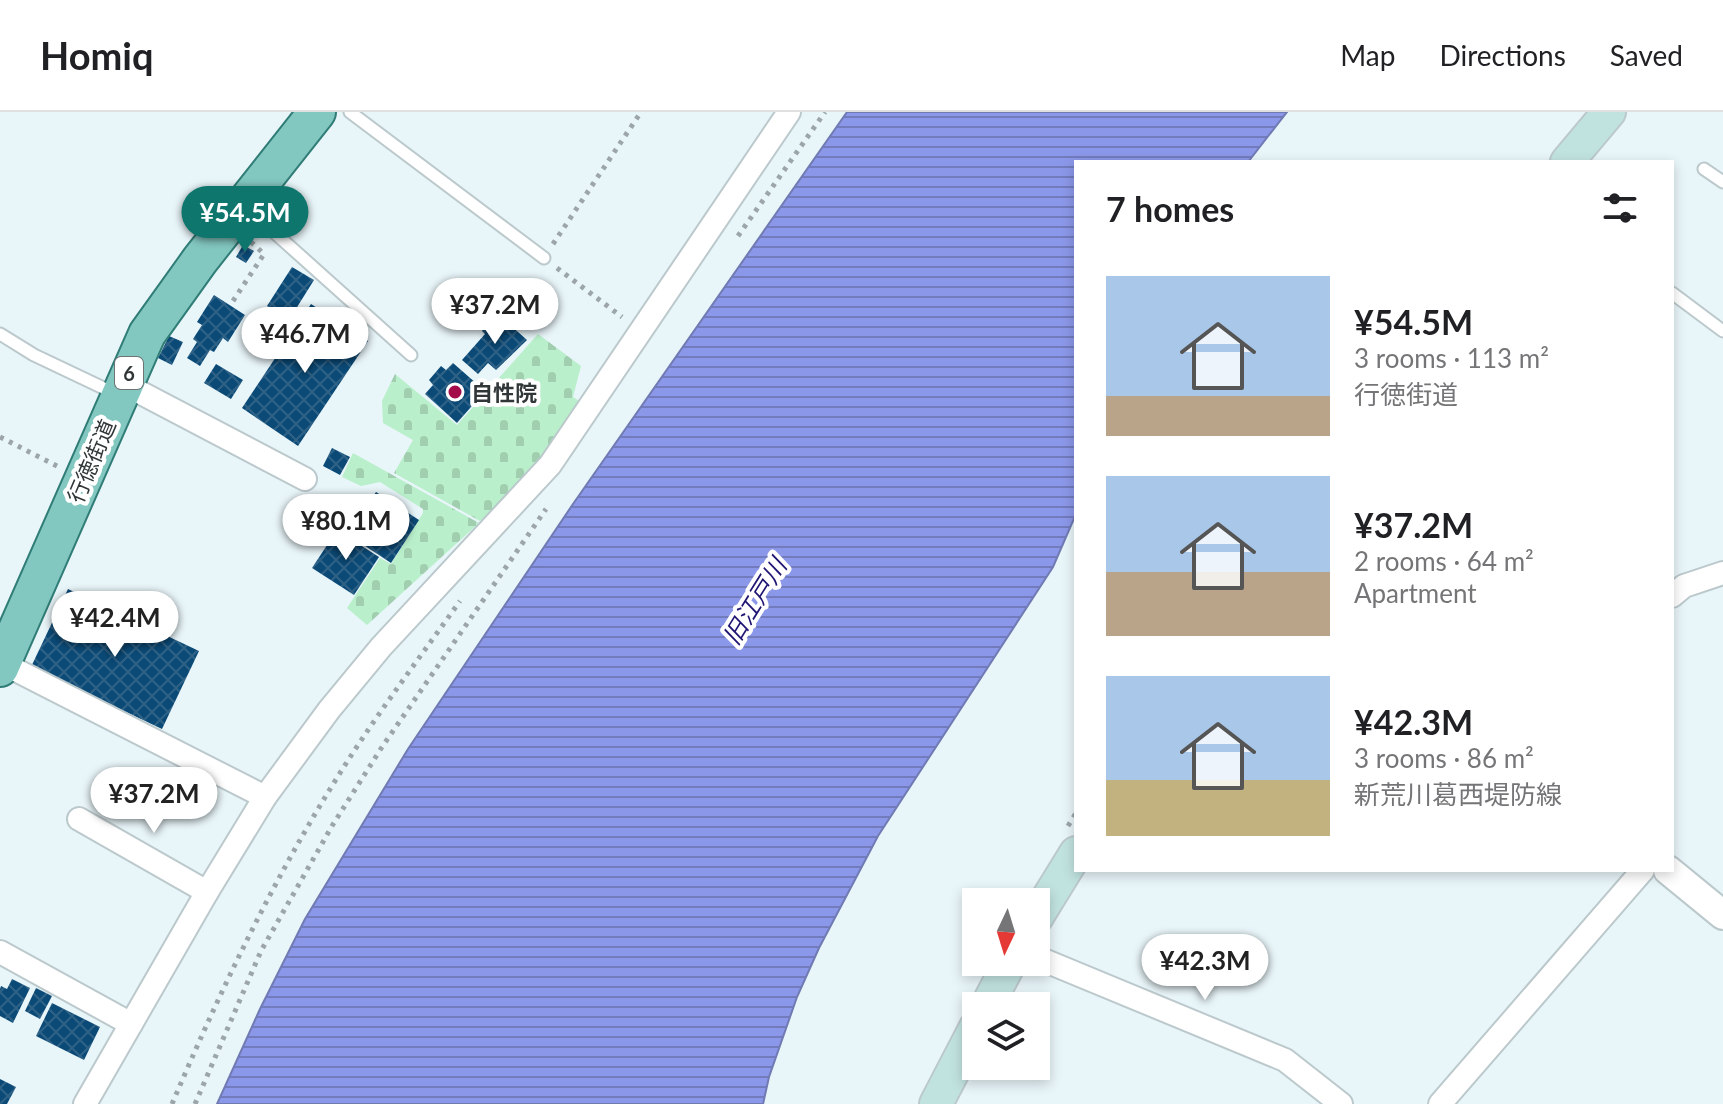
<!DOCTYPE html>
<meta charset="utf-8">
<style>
:root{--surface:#fff;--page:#f2f2f2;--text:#202124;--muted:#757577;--line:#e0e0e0;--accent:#0f766e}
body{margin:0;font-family:Lato,"Noto Sans JP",sans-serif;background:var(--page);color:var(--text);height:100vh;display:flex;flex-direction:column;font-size:30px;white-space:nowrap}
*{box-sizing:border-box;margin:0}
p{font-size:26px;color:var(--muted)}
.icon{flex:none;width:44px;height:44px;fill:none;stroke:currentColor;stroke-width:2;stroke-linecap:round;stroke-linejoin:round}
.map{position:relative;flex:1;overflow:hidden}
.sheet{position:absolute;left:1074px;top:48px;width:600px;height:712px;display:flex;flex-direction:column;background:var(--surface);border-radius:0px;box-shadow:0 4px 12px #0003}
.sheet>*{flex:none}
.needle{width:52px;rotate:184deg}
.fabs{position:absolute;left:962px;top:776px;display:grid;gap:16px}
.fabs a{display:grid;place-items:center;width:88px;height:88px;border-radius:0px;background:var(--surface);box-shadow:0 4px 12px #0003;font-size:40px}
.price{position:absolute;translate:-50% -68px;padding:0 18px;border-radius:28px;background:#fff;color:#222;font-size:26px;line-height:52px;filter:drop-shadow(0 2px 4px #0008)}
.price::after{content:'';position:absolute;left:50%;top:48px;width:24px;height:18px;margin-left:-12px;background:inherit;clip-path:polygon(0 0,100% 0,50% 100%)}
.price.current{background:var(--accent);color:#fff}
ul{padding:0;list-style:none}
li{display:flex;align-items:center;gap:24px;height:200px;padding:0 32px}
li span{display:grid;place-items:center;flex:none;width:224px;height:160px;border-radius:0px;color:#555}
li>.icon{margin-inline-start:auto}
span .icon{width:96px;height:96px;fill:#fffc;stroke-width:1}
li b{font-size:34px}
h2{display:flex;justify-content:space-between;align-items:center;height:96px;padding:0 32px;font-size:34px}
header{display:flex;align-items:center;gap:48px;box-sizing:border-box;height:112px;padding:0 40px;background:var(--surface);border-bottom:2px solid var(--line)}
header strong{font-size:38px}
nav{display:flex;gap:44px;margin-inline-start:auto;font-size:28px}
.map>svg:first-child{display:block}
.cemetery{fill:url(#cemetery-stones)}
.water{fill:url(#water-rules);stroke:#707ab3;stroke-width:2}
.building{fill:url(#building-cross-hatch)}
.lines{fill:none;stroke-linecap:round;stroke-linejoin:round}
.service-casing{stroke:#bcc9cc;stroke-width:15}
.minor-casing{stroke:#bcc9cc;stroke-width:26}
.tertiary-casing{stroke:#bcc9cc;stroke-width:32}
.secondary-casing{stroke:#bcc9cc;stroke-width:36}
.primary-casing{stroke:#307c76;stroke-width:40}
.path{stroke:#9ca6a9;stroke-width:5;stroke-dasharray:4 6;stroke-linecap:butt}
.service{stroke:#fff;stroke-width:11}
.minor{stroke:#fff;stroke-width:22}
.tertiary{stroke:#fff;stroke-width:28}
.secondary{stroke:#c1e3e0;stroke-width:32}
.primary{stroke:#83c7c1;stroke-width:36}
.poi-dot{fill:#a30b49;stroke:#fff;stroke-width:3}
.labels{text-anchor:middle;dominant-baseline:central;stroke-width:8;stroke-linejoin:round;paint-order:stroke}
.shield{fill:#fff;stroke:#6f7374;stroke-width:2}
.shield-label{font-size:20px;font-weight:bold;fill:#313738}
.poi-label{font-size:22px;font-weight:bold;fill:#313738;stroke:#fff;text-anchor:start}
.street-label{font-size:22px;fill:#313738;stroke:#fff}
.water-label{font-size:24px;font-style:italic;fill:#1e1472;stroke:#fff}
</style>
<header>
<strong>Homiq</strong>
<nav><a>Map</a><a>Directions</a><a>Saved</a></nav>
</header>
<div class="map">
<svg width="1723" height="992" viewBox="0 0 1723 992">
<defs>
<pattern id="cemetery-stones" width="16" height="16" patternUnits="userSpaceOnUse" patternTransform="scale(2)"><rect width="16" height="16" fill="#b9efcb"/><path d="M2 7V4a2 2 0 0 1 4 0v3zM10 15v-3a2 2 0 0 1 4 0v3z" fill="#a0ceaf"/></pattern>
<pattern id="water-rules" width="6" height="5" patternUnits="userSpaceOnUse" patternTransform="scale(2)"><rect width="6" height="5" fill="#8b97e8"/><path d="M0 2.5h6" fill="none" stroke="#727cbd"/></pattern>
<pattern id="building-cross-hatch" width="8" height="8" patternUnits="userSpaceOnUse" patternTransform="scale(2)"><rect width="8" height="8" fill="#0b4a77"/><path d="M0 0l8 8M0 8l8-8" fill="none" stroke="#2f6286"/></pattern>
</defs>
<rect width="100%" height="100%" fill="#e8f5f9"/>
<!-- cemetery -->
<g class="cemetery">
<path d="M538,222l43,32 -8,31 8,5 -44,70 -57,49 -86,-48 19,-33 -30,-17 -1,-22 13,-27 62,51z"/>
<path d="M353,341l126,70 -112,102 -20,-17 33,-50 11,6 32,-51v-4l-43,-27 -19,4 -19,-9z"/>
</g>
<!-- water -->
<path class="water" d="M847,0h440l-39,50h-172v352l-23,53 -175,269 -59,112 -22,49 -28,80 -6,27h-546l43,-95 45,-90 103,-170 165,-245z"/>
<!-- building -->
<g class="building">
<path d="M243,133l11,6 -8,12 -10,-6z"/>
<path d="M292,155l22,13 -25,40 -22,-14z"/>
<path d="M214,183l31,20 -17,27 -5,-4 -9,14 -4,-2 -10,16 -13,-8 10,-16 -4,-3 9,-14 -5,-3z"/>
<path d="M311,192l57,37 -70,105 -56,-38z"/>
<path d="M500,204l27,24 -31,30 -8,-7 -10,11 -16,-14 23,-26 -3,-3 12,-14 3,2z"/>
<path d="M169,224l14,6 -11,23 -14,-7z"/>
<path d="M453,251l32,28 -28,32 -32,-29 8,-9 -4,-5 12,-14 5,4z"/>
<path d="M216,252l27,16 -12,19 -27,-16z"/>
<path d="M332,336l18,9 -10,18 -17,-9z"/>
<path d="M376,380l43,28 -28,43 -44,-29 9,-15 -12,-8 9,-14 14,9z"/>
<path d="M337,418l42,27 -25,38 -42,-27z"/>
<path d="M68,477l131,62 -37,78 -131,-62z"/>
<path d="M12,867l18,9 -17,35 -13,-7v-27l1,-3 6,3z"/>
<path d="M36,876l16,8 -12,23 -15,-8z"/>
<path d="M52,891l48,24 -16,33 -48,-24z"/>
<path d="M0,967l16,8 -9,17h-7z"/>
</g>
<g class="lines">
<defs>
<g id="service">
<path d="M350,0l194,146"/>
<path d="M1704,57l19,13"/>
<path d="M247,96l164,147"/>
<path d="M1672,181l51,38"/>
<path d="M0,222l34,21 80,38"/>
</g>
<g id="minor">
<path d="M124,272l181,95"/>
<path d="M1672,484l12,-10 39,-13"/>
<path d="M2,551l263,134"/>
<path d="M79,707l128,73"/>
<path d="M0,840l131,72"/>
<path d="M1036,845l249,103 56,44"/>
<path d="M85,992l122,-212 58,-95 64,-87 52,-63 169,-182 239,-353"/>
<path d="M1440,992l203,-234"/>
</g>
<path id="tertiary" d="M1668,758l55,45"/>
<g id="secondary">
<path d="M1567,50l42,-50"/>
<path d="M1036,806l40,-65"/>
<path d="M987,894l23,-44"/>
<path d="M936,992l40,-77"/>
</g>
<path id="primary" d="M0,556l147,-334 53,-74 117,-148"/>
</defs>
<!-- service casing -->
<use href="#service" class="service-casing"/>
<!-- minor casing -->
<use href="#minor" class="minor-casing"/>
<!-- tertiary casing -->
<use href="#tertiary" class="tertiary-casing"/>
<!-- secondary casing -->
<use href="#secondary" class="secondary-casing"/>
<!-- primary casing -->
<use href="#primary" class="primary-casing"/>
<!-- path -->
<g class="path">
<path d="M738,124l87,-124"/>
<path d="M553,132l88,-132"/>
<path d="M557,156l65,49"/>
<path d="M233,189l31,-47 -13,-12"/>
<path d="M0,325l57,29"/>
<path d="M1068,714l8,-13"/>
<path d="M172,992c54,-127 115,-253 192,-368 31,-46 64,-90 96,-135"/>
<path d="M195,992l66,-153 71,-125 50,-79 164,-238"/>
</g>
<!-- service -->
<use href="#service" class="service"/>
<!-- minor -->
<use href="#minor" class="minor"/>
<!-- tertiary -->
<use href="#tertiary" class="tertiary"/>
<!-- secondary -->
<use href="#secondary" class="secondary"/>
<!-- primary -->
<use href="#primary" class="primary"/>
</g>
<!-- markers -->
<circle class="poi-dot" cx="455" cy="280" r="8"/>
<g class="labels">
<!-- shield labels -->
<rect class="shield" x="115" y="245" width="28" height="32" rx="6"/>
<g class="shield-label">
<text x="129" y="261">6</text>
</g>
<!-- poi labels -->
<g class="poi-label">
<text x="471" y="280">自性院</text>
</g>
<!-- street labels -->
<g class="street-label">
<text transform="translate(91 349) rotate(-67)">行徳街道</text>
</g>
<!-- water labels -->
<g class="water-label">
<text transform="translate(754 489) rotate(-58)">旧江戸川</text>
</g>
</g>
</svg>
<div class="fabs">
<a><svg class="needle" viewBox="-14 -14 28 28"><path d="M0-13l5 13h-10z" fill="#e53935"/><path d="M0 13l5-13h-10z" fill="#757577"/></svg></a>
<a><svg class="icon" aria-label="layers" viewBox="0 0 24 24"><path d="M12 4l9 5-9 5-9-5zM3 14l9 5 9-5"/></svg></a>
</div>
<b class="price current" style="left:245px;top:142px">¥54.5M</b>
<b class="price" style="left:495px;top:234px">¥37.2M</b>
<b class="price" style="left:305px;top:263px">¥46.7M</b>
<b class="price" style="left:346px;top:450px">¥80.1M</b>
<b class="price" style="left:115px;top:547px">¥42.4M</b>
<b class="price" style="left:154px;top:723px">¥37.2M</b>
<b class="price" style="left:1205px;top:890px">¥42.3M</b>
<section class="sheet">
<h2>7 homes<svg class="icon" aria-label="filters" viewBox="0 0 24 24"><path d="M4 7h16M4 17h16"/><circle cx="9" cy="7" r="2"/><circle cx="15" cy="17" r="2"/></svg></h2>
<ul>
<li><span style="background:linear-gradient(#a9c7e8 75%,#b9a48a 0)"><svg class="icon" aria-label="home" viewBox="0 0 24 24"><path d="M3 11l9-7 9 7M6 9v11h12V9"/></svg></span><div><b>¥54.5M</b><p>3 rooms · 113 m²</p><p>行徳街道</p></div></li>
<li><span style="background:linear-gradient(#a9c7e8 60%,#b9a48a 0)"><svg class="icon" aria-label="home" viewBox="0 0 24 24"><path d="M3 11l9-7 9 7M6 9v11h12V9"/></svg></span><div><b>¥37.2M</b><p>2 rooms · 64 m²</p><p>Apartment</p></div></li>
<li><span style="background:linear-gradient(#a9c7e8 65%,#c2b280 0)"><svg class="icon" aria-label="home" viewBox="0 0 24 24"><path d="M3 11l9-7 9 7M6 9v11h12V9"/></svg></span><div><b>¥42.3M</b><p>3 rooms · 86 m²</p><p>新荒川葛西堤防線</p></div></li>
</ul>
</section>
</div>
